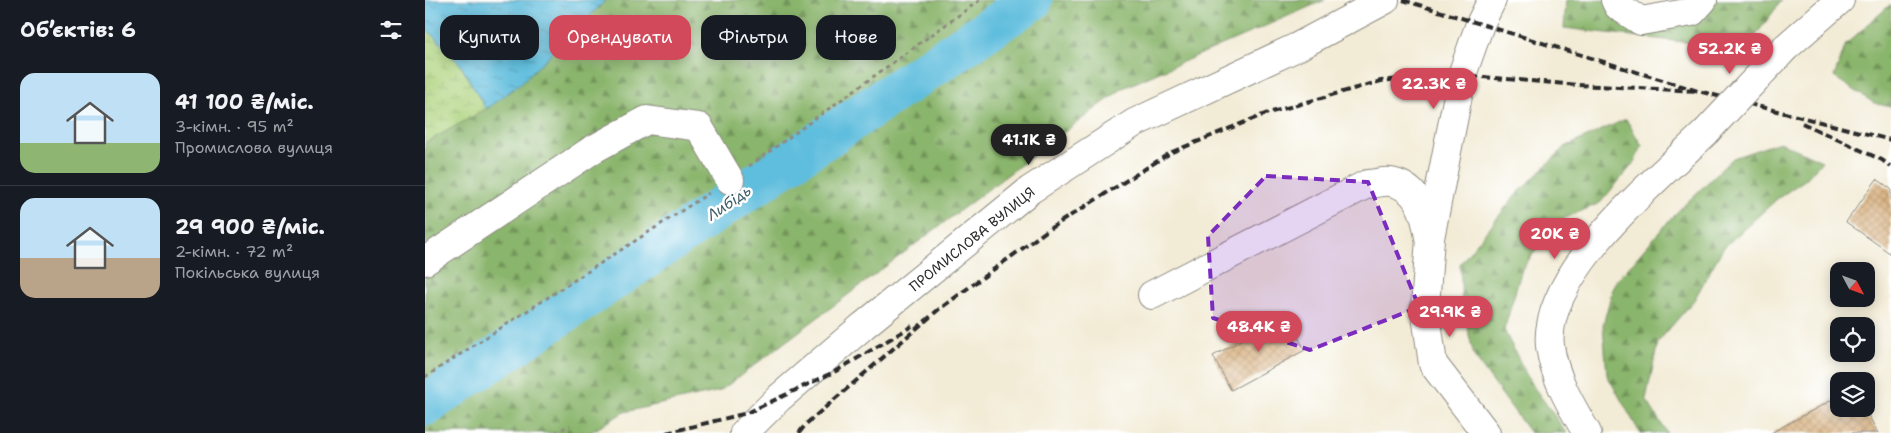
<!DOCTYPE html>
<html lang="uk">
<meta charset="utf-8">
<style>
:root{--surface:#171b24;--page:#242831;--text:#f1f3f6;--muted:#9ea1a6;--line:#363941;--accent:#d1495b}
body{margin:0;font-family:"Shantell Sans",sans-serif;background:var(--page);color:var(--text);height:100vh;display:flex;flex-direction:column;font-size:19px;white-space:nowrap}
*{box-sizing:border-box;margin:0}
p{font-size:16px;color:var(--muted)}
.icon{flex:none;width:28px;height:28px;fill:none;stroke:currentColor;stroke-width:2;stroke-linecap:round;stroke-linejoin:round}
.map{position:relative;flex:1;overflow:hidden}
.sheet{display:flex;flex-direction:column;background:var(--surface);width:425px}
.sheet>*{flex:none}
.hud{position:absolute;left:15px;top:15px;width:475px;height:45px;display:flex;gap:10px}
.needle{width:32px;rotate:131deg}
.tools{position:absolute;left:1405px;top:262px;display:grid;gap:10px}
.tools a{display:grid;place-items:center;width:45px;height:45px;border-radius:10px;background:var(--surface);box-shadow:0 2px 12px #0003;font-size:25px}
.price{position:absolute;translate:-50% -42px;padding:0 11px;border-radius:18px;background:var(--accent);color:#fff;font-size:16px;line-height:32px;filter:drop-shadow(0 1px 2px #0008)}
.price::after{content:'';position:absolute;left:50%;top:30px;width:15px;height:11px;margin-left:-8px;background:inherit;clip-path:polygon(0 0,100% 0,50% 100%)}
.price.selected{background:#222;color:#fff}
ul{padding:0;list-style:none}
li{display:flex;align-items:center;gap:15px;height:125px;padding:0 20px}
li+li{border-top:1px solid var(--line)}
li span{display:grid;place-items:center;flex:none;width:140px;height:100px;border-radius:15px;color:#555}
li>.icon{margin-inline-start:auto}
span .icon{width:60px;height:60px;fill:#fffc;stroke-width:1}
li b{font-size:21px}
h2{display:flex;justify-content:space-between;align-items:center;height:60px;padding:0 20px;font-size:21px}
.tag{padding:0 18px;border-radius:15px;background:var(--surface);box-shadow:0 2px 12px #0003;font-size:18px;line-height:45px}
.tag.selected{background:var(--accent);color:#fff}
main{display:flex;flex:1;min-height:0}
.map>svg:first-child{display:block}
.forest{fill:url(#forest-firs);stroke:#5a704c}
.wetland{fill:url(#wetland-marsh);stroke:#6c7f54}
.water{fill:url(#water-ripples);stroke:#457484}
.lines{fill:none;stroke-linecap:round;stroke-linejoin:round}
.river{stroke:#5fbddd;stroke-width:42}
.building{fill:url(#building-cross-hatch)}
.minor-casing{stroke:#8e8b80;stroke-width:30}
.path{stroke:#8e8b80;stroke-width:3;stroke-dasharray:4 4;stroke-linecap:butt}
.minor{stroke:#fff;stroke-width:28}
.rail{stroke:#2b2b2b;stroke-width:4;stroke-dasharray:8 4;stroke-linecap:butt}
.minor-bridge-casing{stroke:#8e8b80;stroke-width:30;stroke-linecap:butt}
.minor-bridge{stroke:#fff;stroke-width:28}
.marked{fill:#7b2cbf;fill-opacity:0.2;stroke:#7b2cbf;stroke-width:4;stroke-dasharray:10 6;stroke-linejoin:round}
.labels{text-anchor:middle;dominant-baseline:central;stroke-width:5;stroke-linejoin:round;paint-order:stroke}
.street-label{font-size:14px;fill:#2b2b2b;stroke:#fff}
.water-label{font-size:15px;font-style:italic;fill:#3d5e69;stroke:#fff}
</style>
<main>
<section class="sheet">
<h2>Об’єктів: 6<svg class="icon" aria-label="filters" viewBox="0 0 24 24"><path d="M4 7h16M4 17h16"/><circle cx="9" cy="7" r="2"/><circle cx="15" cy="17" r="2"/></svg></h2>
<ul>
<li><span style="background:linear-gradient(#bfe0f5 70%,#8fb573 0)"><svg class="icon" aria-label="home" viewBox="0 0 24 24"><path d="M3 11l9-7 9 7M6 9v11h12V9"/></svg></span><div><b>41 100 ₴/міс.</b><p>3-кімн. · 95 m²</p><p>Промислова вулиця</p></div></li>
<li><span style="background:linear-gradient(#bfe0f5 60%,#b9a48a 0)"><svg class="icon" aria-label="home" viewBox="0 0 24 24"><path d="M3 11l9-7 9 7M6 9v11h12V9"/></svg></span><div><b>29 900 ₴/міс.</b><p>2-кімн. · 72 m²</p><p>Покільська вулиця</p></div></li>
</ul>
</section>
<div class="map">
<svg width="1466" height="433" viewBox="0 0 1466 433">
<defs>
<pattern id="forest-firs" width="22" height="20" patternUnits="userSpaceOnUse" patternTransform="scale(1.25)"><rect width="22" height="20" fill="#8ab56c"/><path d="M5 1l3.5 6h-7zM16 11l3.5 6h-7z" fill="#719359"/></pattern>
<pattern id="wetland-marsh" width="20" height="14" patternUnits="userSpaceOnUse" patternTransform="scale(1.25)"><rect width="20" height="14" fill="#add37d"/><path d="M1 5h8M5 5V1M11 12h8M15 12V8" fill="none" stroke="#95b56c"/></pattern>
<pattern id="water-ripples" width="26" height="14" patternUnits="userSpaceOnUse" patternTransform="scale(1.25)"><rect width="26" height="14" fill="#5fbddd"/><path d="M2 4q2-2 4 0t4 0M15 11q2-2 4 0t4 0" fill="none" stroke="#4f9ab3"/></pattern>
<pattern id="building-cross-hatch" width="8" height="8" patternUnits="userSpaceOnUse" patternTransform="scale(1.25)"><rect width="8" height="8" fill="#d6aa74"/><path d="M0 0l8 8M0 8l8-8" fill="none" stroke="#ae8b5f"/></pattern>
</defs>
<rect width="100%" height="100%" fill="#fff"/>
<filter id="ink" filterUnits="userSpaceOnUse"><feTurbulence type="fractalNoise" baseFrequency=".02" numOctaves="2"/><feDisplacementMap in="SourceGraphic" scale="10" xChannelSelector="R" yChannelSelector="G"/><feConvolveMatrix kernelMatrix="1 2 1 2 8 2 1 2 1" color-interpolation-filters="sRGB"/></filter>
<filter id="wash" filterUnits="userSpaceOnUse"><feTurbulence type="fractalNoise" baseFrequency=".0096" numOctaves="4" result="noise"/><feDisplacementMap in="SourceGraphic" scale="20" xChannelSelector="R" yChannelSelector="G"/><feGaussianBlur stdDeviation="1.12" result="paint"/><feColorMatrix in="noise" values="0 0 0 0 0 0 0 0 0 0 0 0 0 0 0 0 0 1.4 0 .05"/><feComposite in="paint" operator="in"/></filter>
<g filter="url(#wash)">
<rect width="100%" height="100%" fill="#f2ebd5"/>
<!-- forest -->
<g class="forest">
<path d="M181,0h719l-202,88 -403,303 -96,21 -34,21h-165v-290l61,-34 33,-25z"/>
<path d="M1141,0h50l25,21 62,-21h79l-29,39 -27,8 -162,-19z"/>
<path d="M1466,4v103l-17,-4 -40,-26 12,-33z"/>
<path d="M1201,119l16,27 -8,17 -34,40 -42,18 -36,48 -18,61 26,52 37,51h-37l-56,-77 -12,-51 -2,-41 55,-68 50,-49z"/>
<path d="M1355,142l42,19 -16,18 -29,20 -54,49 -29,52 -36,42 -12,57 21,34h-27l-33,-58 -4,-50 11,-41 59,-68 60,-58z"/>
</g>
<!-- wetland -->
<path class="wetland" d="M0,27l35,37 26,45 -61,34z"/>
<!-- water -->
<path class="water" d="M0,0h181l-86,84 -34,25 -26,-45 -35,-37z"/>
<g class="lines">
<!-- river -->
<path class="river" d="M0,405l607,-405"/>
</g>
<g id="blocks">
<!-- building -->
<g class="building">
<path d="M1452,179l14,10v65l-45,-32z"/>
<path d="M861,315l19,35 -74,40 -18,-34z"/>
<path d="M1414,396v13h26l13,24h-107z"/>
</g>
</g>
</g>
<g filter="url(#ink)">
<use href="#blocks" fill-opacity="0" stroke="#8e8b80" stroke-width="1"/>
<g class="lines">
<defs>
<g id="minor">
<path d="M1190,0l3,6 23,15 51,-9 11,-12"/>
<path d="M1360,48l55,-48"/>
<path d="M0,261l167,-111 55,-30 52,7 31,53"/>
<path d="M727,295l215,-111c7,0 17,-3 24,-2 27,5 34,31 38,55"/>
<path d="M319,433l35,-35 84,-72 167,-136 104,-67 163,-76 88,-47"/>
<path d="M1061,433l-53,-69 -8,-56 5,-70 32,-163 18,-51 12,-24"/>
<path d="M1162,433c-16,-27 -33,-56 -37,-87 -8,-73 108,-167 156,-214"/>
</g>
</defs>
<!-- minor casing -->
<use href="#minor" class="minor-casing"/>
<!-- path -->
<g class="path">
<path d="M324,166l231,-166"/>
<path d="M0,377l284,-184"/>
<path d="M130,433l15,-8"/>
</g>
<!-- minor -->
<use href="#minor" class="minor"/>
<!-- rail -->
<g class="rail">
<path d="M978,0l295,91 193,49"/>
<path d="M1377,123l80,37 9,7"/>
<path d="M241,433l81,-20 89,-42 76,-45"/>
<path d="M374,433l7,-9 132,-114 111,-81 123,-77 93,-38 116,-33 67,-7 130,11 120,6"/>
</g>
<defs>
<path id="minor-bridge" d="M1281,132l79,-84"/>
</defs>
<!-- minor-bridge casing -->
<use href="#minor-bridge" class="minor-bridge-casing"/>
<!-- minor-bridge -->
<use href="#minor-bridge" class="minor-bridge"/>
</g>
</g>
<!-- marked area -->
<path class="marked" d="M841,176l102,6 51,125 -109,43 -97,-32 -5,-82z"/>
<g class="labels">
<!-- street labels -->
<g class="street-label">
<text transform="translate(547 239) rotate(-39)">ПРОМИСЛОВА ВУЛИЦЯ</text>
</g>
<!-- water labels -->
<g class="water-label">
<text transform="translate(304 203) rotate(-34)">Либідь</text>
</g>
</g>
</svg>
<div class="tools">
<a><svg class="needle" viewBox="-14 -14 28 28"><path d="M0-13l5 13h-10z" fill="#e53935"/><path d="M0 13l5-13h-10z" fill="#9ea1a6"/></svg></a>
<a><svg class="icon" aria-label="locate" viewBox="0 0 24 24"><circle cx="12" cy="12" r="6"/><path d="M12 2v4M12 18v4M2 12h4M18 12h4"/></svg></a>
<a><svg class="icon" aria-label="layers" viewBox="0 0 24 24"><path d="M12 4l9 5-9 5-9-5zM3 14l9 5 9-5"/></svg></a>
</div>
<b class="price" style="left:1305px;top:75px">52.2K ₴</b>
<b class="price" style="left:1009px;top:110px">22.3K ₴</b>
<b class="price selected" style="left:604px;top:166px">41.1K ₴</b>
<b class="price" style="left:1130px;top:260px">20K ₴</b>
<b class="price" style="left:1025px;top:338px">29.9K ₴</b>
<b class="price" style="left:834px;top:353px">48.4K ₴</b>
<div class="hud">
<a class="tag">Купити</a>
<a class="tag selected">Орендувати</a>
<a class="tag">Фільтри</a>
<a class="tag">Нове</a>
</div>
</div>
</main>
